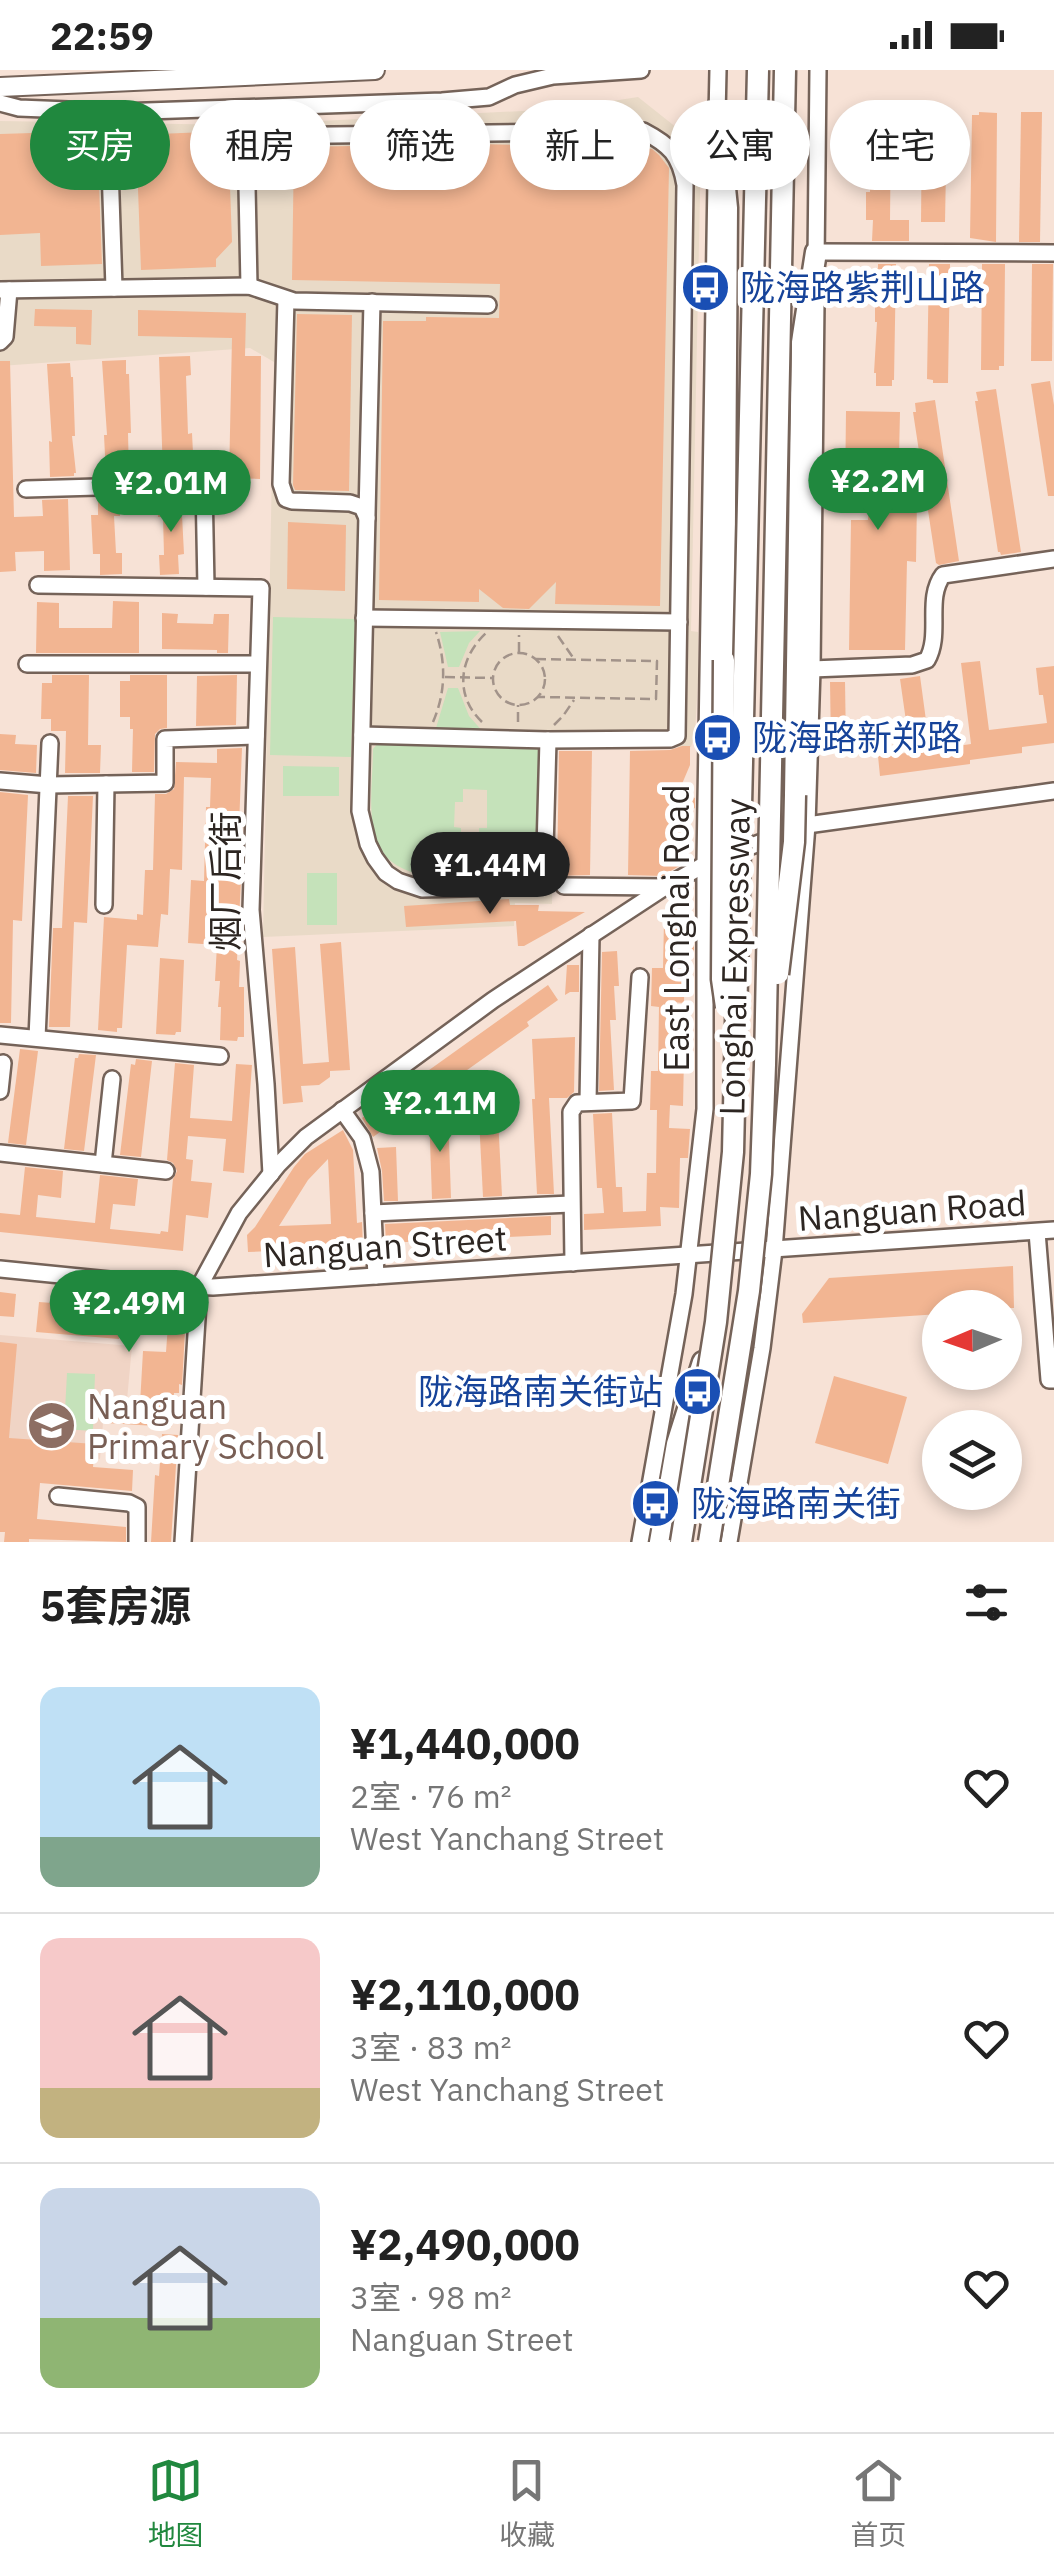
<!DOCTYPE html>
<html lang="zh">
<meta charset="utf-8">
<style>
:root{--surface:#fff;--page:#f2f2f2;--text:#222;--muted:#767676;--line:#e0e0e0;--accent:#20883e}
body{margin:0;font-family:"IBM Plex Sans","Noto Sans SC",sans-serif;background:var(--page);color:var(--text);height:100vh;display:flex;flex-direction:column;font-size:38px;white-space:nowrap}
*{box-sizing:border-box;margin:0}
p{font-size:32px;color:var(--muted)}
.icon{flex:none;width:55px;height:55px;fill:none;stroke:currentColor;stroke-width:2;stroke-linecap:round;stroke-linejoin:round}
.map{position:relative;height:1472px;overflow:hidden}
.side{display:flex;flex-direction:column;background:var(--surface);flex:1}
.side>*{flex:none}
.guide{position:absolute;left:30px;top:30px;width:995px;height:90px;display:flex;gap:20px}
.needle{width:65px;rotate:268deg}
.tools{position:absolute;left:922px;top:1220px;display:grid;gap:20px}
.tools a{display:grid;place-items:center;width:100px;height:100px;border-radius:50%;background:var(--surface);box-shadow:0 5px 15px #0003;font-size:50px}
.price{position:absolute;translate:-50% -85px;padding:0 22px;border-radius:35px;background:var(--accent);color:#fff;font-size:32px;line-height:65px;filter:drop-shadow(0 2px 5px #0008)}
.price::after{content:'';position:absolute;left:50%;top:60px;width:30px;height:22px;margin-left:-15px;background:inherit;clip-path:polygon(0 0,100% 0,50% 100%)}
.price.active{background:#222;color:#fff}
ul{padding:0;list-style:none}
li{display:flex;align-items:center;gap:30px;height:250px;padding:0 40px}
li+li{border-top:2px solid var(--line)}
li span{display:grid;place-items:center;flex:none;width:280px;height:200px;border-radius:20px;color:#555}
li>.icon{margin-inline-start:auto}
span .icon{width:120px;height:120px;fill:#fffc;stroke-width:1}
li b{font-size:42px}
h2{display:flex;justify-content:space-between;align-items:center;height:120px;padding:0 40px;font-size:42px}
.chip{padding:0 35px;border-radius:45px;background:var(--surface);box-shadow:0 5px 15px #0003;font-size:35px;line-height:90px}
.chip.active{background:var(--accent);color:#fff}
.status{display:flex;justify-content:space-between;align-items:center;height:70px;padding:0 50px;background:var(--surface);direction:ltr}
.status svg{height:28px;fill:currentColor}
.dock{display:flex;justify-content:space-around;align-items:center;height:140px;border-top:2px solid var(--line);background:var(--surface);font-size:28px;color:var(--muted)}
.dock a{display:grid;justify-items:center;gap:5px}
.dock .active{color:var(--accent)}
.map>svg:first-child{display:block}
.industrial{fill:#e9dac7}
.built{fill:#f0d4c5}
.green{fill:#c5e2ba;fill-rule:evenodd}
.building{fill:#f2b592;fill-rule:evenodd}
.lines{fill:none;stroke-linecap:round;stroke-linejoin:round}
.minor-casing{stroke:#756359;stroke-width:20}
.major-casing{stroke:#756359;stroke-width:22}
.highway-casing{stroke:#756359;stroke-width:25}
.path{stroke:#a2938a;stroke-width:2.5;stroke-dasharray:10 5;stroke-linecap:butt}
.minor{stroke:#fff;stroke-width:15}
.major{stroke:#fff;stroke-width:18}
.highway{stroke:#fff;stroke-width:20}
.highway-bridge-casing{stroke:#756359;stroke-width:25;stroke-linecap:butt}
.highway-bridge{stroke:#fff;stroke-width:20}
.labels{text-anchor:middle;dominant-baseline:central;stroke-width:10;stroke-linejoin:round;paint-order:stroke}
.transit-label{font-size:35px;fill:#164399;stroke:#fff;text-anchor:start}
.street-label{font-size:35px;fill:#2d2622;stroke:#fff}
.education-label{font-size:35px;fill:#785e54;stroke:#fff;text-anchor:start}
</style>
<div class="status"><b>22:59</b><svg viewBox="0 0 49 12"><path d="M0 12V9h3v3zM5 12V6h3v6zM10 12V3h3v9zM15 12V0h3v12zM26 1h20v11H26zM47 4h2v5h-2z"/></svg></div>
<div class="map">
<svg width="1054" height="1472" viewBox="0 0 1054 1472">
<rect width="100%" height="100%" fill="#f7e2d6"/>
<!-- industrial -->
<path class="industrial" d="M638,27l63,50 -10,484 7,1v47l-3,55 -4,13 -136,-1 -3,158 -37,-1 -1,23 -251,11 11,-575 -24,-14 -250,18v-245l239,4 322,-16z"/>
<!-- built -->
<path class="built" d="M0,1265l132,11 -5,54 -22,-1 -5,60 -82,-7 -18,32z"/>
<!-- green -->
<g class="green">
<path d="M273,547l82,2 -4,138 -81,-2z"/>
<path d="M480,561l-11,12 -10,24h-11l-8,-35z"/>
<path d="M448,618h10l11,28 15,17 -45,-1 -3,-4z"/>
<path d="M380,671l155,4 5,8 -1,113 -6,11 -7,2c-40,0 -132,11 -149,-37 -10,-28 -4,-64 -4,-93zM463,719l24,1v38h-8v13l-18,-1v-12l-7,-1 1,-25h8z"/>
<path d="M283,696l56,1v29h-56z"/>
<rect x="307" y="803" width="30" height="52"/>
<path d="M67,1303l28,1 -2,57 -29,-2z"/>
</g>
<!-- building -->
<g class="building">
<path d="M979,42l18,1 -1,129 -26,-4 2,-123h7z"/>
<path d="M1021,42h21l-2,130h-21z"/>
<path d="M922,44l25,1 -2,107h-24z"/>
<path d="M871,48h20l-1,102h19v21h-37l1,-21h-7v-28h4l1,-43h-5l1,-27h4z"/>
<path d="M97,61l5,133 -61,2 -1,-33 -40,2v-101z"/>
<path d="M228,61l4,111 -16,17v8l-75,3 -5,-135z"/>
<path d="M474,74l170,4 8,1 7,6 10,13 -9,438 -105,-2 1,-22 -27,27 -26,-1 -24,-19v13l-100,-2 4,-279h43v-4l73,1 1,-34 -208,-4 2,-133z"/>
<path d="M878,194h18l-2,116h-2v6h-16v-13h-2l3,-51h-2v-54h3z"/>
<path d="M929,194h21l-2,119h-15v-3l-6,-1z"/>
<path d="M982,194h23l-1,102h-5v4h-18z"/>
<path d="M1032,194h21l-1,97h-21z"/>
<path d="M35,239l57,1 -1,35 -15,-1v-17l-42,-1z"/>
<path d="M138,240l108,3 -1,43h16l-1,123 -31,-1 3,-140 -94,-2z"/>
<path d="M297,244l55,1 -3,176 -54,-1 -2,-5z"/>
<path d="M190,286l1,19 -5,1 2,58 4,-1 2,40 -31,1 -4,-117z"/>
<path d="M126,290v14h3l2,59h-3l1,42 -23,1 -2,-41h3l-5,-74z"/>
<path d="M0,291h10l4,156 29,-1 -1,-16 26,-1 2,71 -26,1v-20l-29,1 1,19 -16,1z"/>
<path d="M70,293l1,14h2l2,59h-3l4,37h-2v3l-24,1 -1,-36 3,1 -5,-78z"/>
<path d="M1050,311l4,24v91h-6l-17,-112z"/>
<path d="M996,319l25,163 -20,3 -1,-3h-2l-23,-151h3l-2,-9z"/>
<path d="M935,330l24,161 -20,4 -3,-2 -23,-151h3l-1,-9z"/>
<path d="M846,341l54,1 -2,88h19l-1,62 -9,-1 -2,89h-56l2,-130h17l1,-24h-24z"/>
<path d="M176,426l1,19h5l2,39 -6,1 1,19 -19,1 -1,-20h5l-1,-38h-5l-1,-20z"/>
<path d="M98,428h22v18h-6l2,37h6v21l-22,1v-21h-7l-2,-39h7z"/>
<path d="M288,452l58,3 -1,66 -58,-2z"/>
<path d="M113,531l26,1v51h-103l1,-51 22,1v25h53z"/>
<path d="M162,543l16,1 -1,9 36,1 1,-10h15l-1,39h-11v-3l-55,-1z"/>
<path d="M980,591l9,69 58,-7 -4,-28h-4l-3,-27 18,-2v77l-32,4v6l-52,7v4l-90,12 -2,-20 28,-3 -3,-25h4l-7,-49 20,-3 10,74 41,-6 -10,-81z"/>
<path d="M52,605h37l-1,70h13l-1,28h-35l1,-42h-15v-12h-10l1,-36h10z"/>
<path d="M130,605h37v53l-7,1 -5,5 -1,38h-22l1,-43h-3v-12h-10v-36h10z"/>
<path d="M237,605l-1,50 -40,1 1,-50z"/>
<path d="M830,612h15l1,64h-15z"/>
<path d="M0,664l16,1 -1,9 22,1 -1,28 -36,-3z"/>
<path d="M682,676h8v19l-11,26 16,7v10l-14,7 7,28v18l-26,15 -34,-1 2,-124 40,-1z"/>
<path d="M242,678l-5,131 4,1 -4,80 3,1 -1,26h5v50h-6l-1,4 -17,-1 1,-33h-3l2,-26h-5l2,-36 -29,-2 3,-63 13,1 2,-74h4l1,-29 -27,-1 -2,93 -12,-1 -2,46 -7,-1 -3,33 -31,-2 -5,83h-5v4l-19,-2 6,-113 33,3v-6l6,1 2,-45h8l2,-76h11l8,-5 2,-27 41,1v-14z"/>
<path d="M559,681h33l-2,124 -33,1z"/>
<path d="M0,722l28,3 -6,126 -9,-1 -2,103h-11z"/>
<path d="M68,726h25l-6,127 -13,-1 -4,105h-21l4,-99h9z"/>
<path d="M509,829l1,6h29l-1,6 47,1 -61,34h-6l-2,-25 -110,6 -2,-21z"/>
<path d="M664,851h12v5l18,1v29l-9,-1 -1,48 -13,-1v26h21l-1,29h-7l-1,49 -13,-1 -1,23 21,1 -2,29h-8l-1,50 -19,-1 1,19 -77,4v-16l20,-1 -2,-25h-5l-4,-74 19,-1 4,74h6l1,25 23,-1 1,-38h9l1,-63h-7l1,-39h7l1,-64 -8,-1 1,-38h11z"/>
<path d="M341,872l9,128 -20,1v6l-11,8 -18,1 2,16 -20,2 -11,-155 23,-2 8,117 26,-2 -9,-118z"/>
<path d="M617,881l2,35h-5l2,34h-6l4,70 -15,1 3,-139z"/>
<path d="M160,888l24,2 -3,72h-5l-1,3 -19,-1z"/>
<path d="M567,895h12v27h-9l-5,3z"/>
<path d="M548,915l10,15 -31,22 2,4 -156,111 -11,-19z"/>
<path d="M575,967l-1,55 -7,6h-18l5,96h-17l-5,-95h3l-3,-60z"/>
<path d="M20,979l18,2 -12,94 -18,-2z"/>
<path d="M79,984l17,1 -12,96 -20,-2 11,-91h3z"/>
<path d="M136,989l16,2 -11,96 -21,-2 11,-91 4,1z"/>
<path d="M175,993l19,2 -4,53 42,3 4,-57 16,1 -8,108 -21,-2 3,-32 -38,-3 -2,23 7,1 -2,21 21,2 -4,35 -22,-3 -3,36 -183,-19v-19l20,2 5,-48 38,4 -2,27 -23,-3 -2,22 59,6 5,-48 38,4 -3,27 -22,-2 -3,25 50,5 1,-3 7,1 5,-53 4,-8 -4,-8 -6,-3z"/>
<path d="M496,1008l6,118 -19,1 -6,-118z"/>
<path d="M448,1041l3,87 -19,1 -3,-87z"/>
<path d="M343,1060l10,20 4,73 5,-1 1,25 -115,5 -1,-17 8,-8 39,-60 11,-13zM328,1089l3,65 -52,2 29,-46z"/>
<path d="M396,1077l2,54h-14l-2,-30 -5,-23z"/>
<path d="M551,1146v19l-165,8 -1,-19z"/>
<path d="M1013,1196l1,42h-74v6l-137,9 -1,-9 27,-36z"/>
<path d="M0,1222l16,2 -2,23 -14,-1z"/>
<path d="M39,1232l147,11 -4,72 -3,-1v9h-5l-2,34 -66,-4 1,-21 33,2 3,-53 23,1 2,-27 -48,-3 -1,17 -83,-7z"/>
<path d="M0,1272l17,2 -8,94 86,6 -2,23 40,3 -1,21 -92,-8 -3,36 89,8v15l-97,-3v3h-25l1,-10h-5z"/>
<path d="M834,1306l73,21 -19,67 -73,-21z"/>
<path d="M162,1364l16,1 -7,107h-20l4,-67 4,1z"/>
</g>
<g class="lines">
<defs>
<g id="minor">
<path d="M0,33l19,5 99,4 324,-11 47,-4 26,-12 38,-9 88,-6"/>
<path d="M717,46l1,-46"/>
<path d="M109,66l5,152"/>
<path d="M816,182l238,1"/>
<path d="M816,193l2,-193"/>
<path d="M249,216l-3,-150 397,-5c27,14 37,24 42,54l-8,551 -7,3 -122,1 -186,-5"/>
<path d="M0,220l249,-4 45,15 194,4"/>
<path d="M286,229l-5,185 5,15 6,2 58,2 12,4 5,11"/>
<path d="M372,232l-12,509 8,33 7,14 11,15 12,8 24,8 122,-3 4,-146"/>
<path d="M0,272l5,-5 4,-47"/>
<path d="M26,419l178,-5 2,103"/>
<path d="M38,515l223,3 -10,322 15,174 5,90"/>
<path d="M364,548l315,4"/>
<path d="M27,594h231"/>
<path d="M812,599l100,-4 15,-5c15,-26 -2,-61 16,-85l111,-16"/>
<path d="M0,711l49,4 116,-2v-44l91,-3"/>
<path d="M730,784l77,-29 247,-34"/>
<path d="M564,816l101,1"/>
<path d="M104,835l2,-121"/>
<path d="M0,965l220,21"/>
<path d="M37,968l13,-295"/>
<path d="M0,1021l3,-28"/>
<path d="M588,1032l3,-167"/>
<path d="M342,1040l20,28 9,34 5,104"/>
<path d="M0,1083l166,18"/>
<path d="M103,1094l9,-85"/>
<path d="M373,1143l198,-9"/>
<path d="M1037,1162l12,148h5"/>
<path d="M573,1193l-2,-151 6,-9 55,-2 8,-124"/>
<path d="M0,1199l150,15 63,3 841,-57"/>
<path d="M58,1426l71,7 8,4v35"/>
<path d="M183,1472l16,-255 40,-74 39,-48 28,-28 187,-137 172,-113 44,-25"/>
<path d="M640,1472l44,-248 21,-185v-246l11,-684"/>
<path d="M729,1472l33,-194 12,-98 33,-425 5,-156 4,-368"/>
</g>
<path id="major" d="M0,17l375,-17"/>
<g id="highway">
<path d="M717,38l10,100 -3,452"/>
<path d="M795,725l7,-453 14,-90"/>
<path d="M660,1472l17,-98 26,-82"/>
</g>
</defs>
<!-- minor casing -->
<use href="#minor" class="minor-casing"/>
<!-- major casing -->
<use href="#major" class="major-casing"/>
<!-- highway casing -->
<use href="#highway" class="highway-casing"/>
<!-- path -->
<g class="path">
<path d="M558,566l16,23"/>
<path d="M519,582v-17"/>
<circle cx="519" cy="609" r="26"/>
<path d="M536,589l121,2 -1,38 -118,-2"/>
<path d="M445,607l47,1"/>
<path d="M433,652c13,-30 13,-60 3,-90"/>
<path d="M482,652c-28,-27 -23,-64 4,-89"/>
<path d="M518,652v-17"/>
<path d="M554,655l9,-9 11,-16"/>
<path d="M463,770v31"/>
</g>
<!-- minor -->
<use href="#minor" class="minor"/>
<!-- major -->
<use href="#major" class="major"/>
<!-- highway -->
<use href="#highway" class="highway"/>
<defs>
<g id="highway-bridge">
<path d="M724,590l-2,319 4,28"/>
<path d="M778,904l16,-132 1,-47"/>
<path d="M681,1472l35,-220 17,-170 25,-1082"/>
<path d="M709,1472l40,-251 12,-117 4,-109 20,-995"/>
</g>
</defs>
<!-- highway-bridge casing -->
<use href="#highway-bridge" class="highway-bridge-casing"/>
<!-- highway-bridge -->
<use href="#highway-bridge" class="highway-bridge"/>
</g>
<!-- icons -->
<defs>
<symbol id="bus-disc" viewBox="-11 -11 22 22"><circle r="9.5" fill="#1a4fb4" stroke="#fff"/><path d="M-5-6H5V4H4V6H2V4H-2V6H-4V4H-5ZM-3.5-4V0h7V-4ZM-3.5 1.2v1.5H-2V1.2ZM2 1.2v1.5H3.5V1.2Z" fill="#fff"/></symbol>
<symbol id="school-disc" viewBox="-11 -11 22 22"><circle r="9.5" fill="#8d6e63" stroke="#fff"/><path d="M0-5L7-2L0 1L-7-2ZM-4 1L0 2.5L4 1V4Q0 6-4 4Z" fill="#fff"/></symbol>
</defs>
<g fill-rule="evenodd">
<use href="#bus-disc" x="678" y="190" width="55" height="55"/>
<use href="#bus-disc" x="690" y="640" width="55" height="55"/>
<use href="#bus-disc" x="670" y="1294" width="55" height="55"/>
<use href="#school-disc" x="24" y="1328" width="55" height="55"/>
<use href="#bus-disc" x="628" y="1406" width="55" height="55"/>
</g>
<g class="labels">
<!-- transit labels -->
<g class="transit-label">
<text x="740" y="217">陇海路紫荆山路</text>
<text x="752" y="667">陇海路新郑路</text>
<text x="663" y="1321" text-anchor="end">陇海路南关街站</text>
<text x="691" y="1433">陇海路南关街</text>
</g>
<!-- street labels -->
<g class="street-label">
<text transform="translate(225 811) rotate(-90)">烟厂后街</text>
<text transform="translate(676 858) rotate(-90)">East Longhai Road</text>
<text transform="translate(734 887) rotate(-89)">Longhai Expressway</text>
<text transform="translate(912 1140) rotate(-4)">Nanguan Road</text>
<text transform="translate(385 1176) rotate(-4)">Nanguan Street</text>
</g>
<!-- education labels -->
<g class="education-label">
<text x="87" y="1336">Nanguan<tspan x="87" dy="40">Primary School</tspan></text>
</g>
</g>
</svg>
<div class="tools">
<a><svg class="needle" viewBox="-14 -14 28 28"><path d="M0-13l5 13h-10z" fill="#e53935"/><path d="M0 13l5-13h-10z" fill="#767676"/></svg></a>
<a><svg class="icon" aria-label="layers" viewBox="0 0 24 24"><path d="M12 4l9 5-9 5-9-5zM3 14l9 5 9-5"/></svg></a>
</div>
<b class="price" style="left:878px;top:463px">¥2.2M</b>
<b class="price" style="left:171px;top:465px">¥2.01M</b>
<b class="price active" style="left:490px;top:847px">¥1.44M</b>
<b class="price" style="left:440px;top:1085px">¥2.11M</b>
<b class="price" style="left:129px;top:1285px">¥2.49M</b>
<div class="guide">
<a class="chip active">买房</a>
<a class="chip">租房</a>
<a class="chip">筛选</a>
<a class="chip">新上</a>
<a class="chip">公寓</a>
<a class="chip">住宅</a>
</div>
</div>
<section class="side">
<h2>5套房源<svg class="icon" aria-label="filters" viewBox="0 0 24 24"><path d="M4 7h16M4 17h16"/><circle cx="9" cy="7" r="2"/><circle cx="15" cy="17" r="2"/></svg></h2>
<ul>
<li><span style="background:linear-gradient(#bfe0f5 75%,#7fa58c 0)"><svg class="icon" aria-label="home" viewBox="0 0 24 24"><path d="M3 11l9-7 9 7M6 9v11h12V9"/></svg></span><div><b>¥1,440,000</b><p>2室 · 76 m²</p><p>West Yanchang Street</p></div><svg class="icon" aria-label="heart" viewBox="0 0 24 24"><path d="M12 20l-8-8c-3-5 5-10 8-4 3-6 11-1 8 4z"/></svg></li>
<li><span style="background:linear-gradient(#f6c9c9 75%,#c2b280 0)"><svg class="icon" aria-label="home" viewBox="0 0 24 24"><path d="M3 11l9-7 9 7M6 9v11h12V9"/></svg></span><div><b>¥2,110,000</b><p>3室 · 83 m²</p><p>West Yanchang Street</p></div><svg class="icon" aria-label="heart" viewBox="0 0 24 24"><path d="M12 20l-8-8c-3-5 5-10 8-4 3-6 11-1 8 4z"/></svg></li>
<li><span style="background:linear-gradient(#c9d6e8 65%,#8fb573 0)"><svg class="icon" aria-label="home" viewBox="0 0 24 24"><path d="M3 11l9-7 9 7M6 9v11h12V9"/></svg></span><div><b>¥2,490,000</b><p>3室 · 98 m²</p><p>Nanguan Street</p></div><svg class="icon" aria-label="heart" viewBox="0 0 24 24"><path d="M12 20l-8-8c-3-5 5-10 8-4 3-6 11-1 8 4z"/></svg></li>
</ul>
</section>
<nav class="dock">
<a class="active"><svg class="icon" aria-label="map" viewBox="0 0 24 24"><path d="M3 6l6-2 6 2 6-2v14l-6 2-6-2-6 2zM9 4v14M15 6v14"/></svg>地图</a>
<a><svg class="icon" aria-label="saved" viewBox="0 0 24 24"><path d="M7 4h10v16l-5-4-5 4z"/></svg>收藏</a>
<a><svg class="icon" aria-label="home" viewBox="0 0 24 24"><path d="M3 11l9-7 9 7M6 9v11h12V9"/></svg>首页</a>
</nav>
